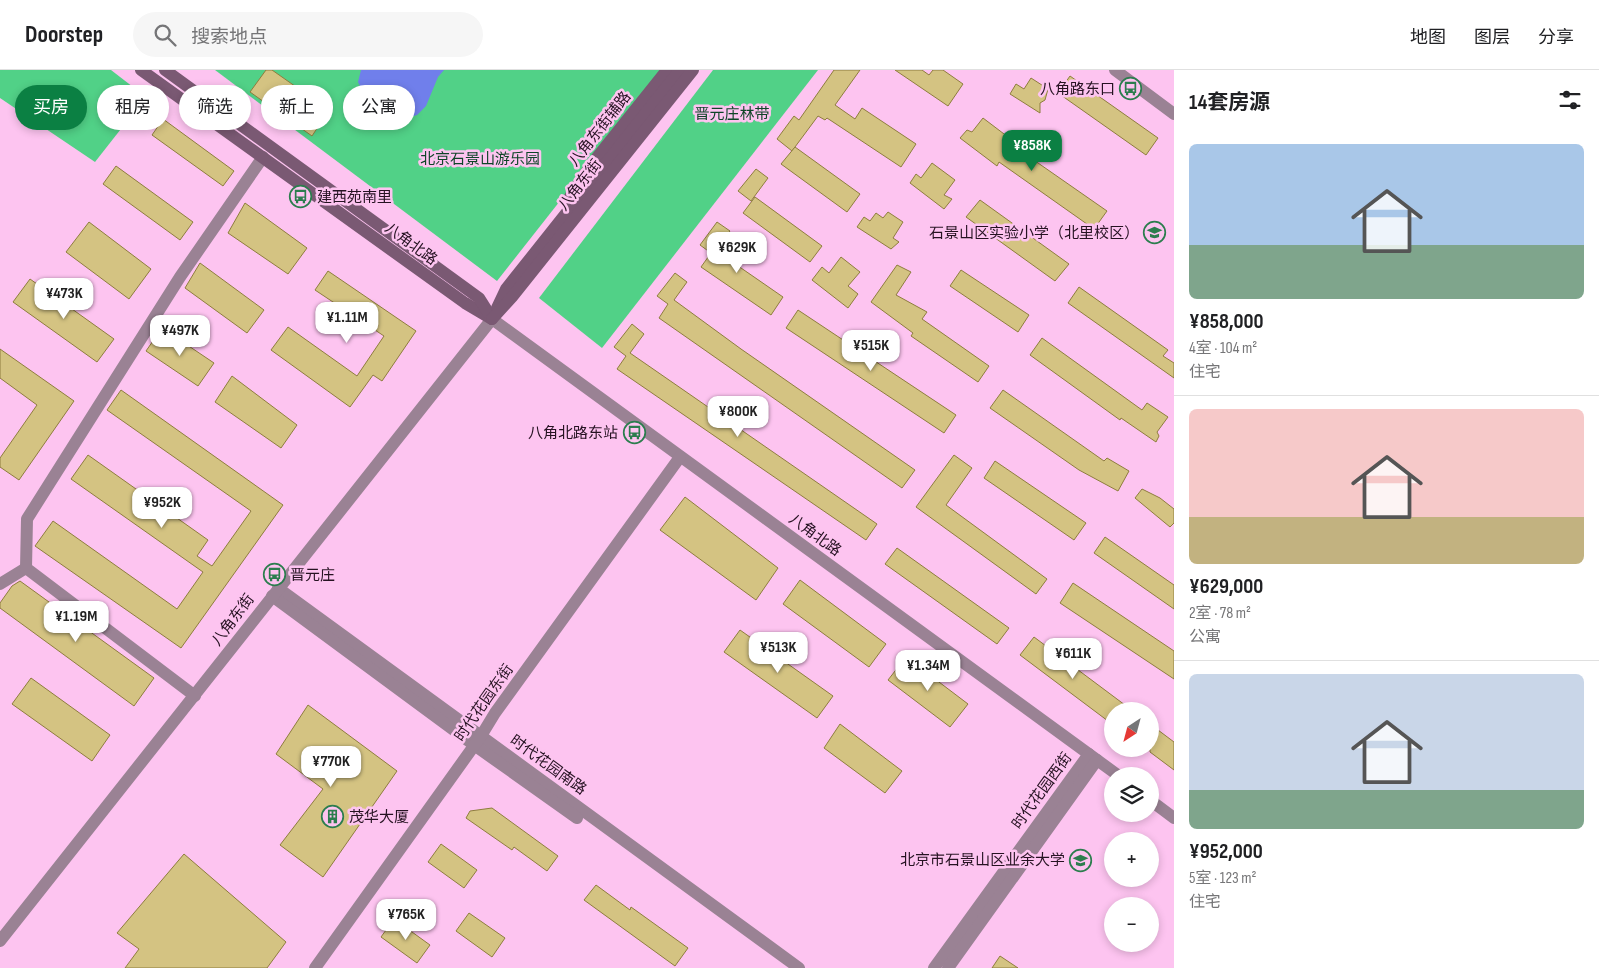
<!DOCTYPE html>
<html lang="zh">
<meta charset="utf-8">
<style>
:root{--surface:#fff;--page:#f6f6f6;--text:#202124;--muted:#757577;--line:#e0e0e0;--accent:#0b8043}
body{margin:0;font-family:"Sofia Sans Condensed","Noto Sans SC",sans-serif;background:var(--page);color:var(--text);height:100vh;display:flex;flex-direction:column;font-size:19px;white-space:nowrap}
*{box-sizing:border-box;margin:0}
p{font-size:16px;color:var(--muted)}
.icon{flex:none;width:28px;height:28px;fill:none;stroke:currentColor;stroke-width:2;stroke-linecap:round;stroke-linejoin:round}
.map{position:relative;flex:1;overflow:hidden}
.sheet{display:flex;flex-direction:column;background:var(--surface);width:425px}
.sheet>*{flex:none}
.guide{position:absolute;left:15px;top:15px;width:475px;height:45px;display:flex;gap:10px}
.needle{width:32px;rotate:216deg}
.controls{position:absolute;left:1104px;top:632px;display:grid;gap:10px}
.controls a{display:grid;place-items:center;width:55px;height:55px;border-radius:50%;background:var(--surface);box-shadow:0 2px 8px #0003;font-size:25px}
.price{position:absolute;translate:-50% -42px;padding:0 11px;border-radius:10px;background:#fff;color:#222;font-size:16px;line-height:32px;filter:drop-shadow(0 1px 2px #0008)}
.price::after{content:'';position:absolute;left:50%;top:30px;width:15px;height:11px;margin-left:-8px;background:inherit;clip-path:polygon(0 0,100% 0,50% 100%)}
.price.on{background:var(--accent);color:#fff}
ul{padding:0;list-style:none}
li{display:grid;align-content:center;gap:10px;height:265px;padding:0 15px}
li+li{border-top:1px solid var(--line)}
li span{display:grid;place-items:center;height:155px;border-radius:8px;color:#555}
li>.icon{margin-inline-start:auto}
span .icon{width:90px;height:90px;fill:#fffc;stroke-width:1}
li b{font-size:21px}
h2{display:flex;justify-content:space-between;align-items:center;height:60px;padding:0 15px;font-size:21px}
.chip{padding:0 18px;border-radius:22px;background:var(--surface);box-shadow:0 2px 8px #0003;font-size:18px;line-height:45px}
.chip.on{background:var(--accent);color:#fff}
header{display:flex;align-items:center;gap:30px;box-sizing:border-box;height:70px;padding:0 25px;background:var(--surface);border-bottom:1px solid var(--line)}
header strong{font-size:24px}
nav{display:flex;gap:28px;margin-inline-start:auto;font-size:18px}
.search{width:350px;height:45px;background:var(--page);display:flex;align-items:center;gap:12px;box-sizing:border-box;padding:0 18px;border-radius:28px;color:var(--muted);font-size:19px}
main{display:flex;flex:1;min-height:0}
.map>svg:first-child{display:block}
.green{fill:#51d187}
.water{fill:#707feb}
.building{fill:#d4c382;stroke:#8e7d3e}
.lines{fill:none;stroke-linecap:round;stroke-linejoin:round}
.minor{stroke:#9a8294;stroke-width:12}
.tertiary{stroke:#9a8294;stroke-width:12}
.secondary{stroke:#7a5973;stroke-width:12}
.labels{text-anchor:middle;dominant-baseline:central;stroke-width:5;stroke-linejoin:round;paint-order:stroke}
.poi-label{font-size:15px;fill:#261222;stroke:#fdc4f0;text-anchor:end}
.park-label{font-size:15px;fill:#0f4528;stroke:#fdc4f0}
.street-label{font-size:15px;fill:#261222;stroke:#fdc4f0}
</style>
<header>
<strong>Doorstep</strong>
<div class="search"><svg class="icon" aria-label="search" viewBox="0 0 24 24"><circle cx="10" cy="10" r="6"/><path d="M15 15l6 6"/></svg>搜索地点</div>
<nav><a>地图</a><a>图层</a><a>分享</a></nav>
</header>
<main>
<div class="map">
<svg width="1174" height="898" viewBox="0 0 1174 898">
<rect width="100%" height="100%" fill="#fdc4f0"/>
<!-- green -->
<g class="green">
<path d="M0,0h111l35,27 -51,65 -95,-64z"/>
<path d="M215,0h448l-166,211z"/>
<path d="M713,0h105l-216,278 -63,-50z"/>
</g>
<!-- water -->
<path class="water" d="M361,0h83l-6,7 -12,29 -9,9 -10,3 -18,1 -18,-14 -7,-11 -6,-12z"/>
<!-- building -->
<g class="building">
<path d="M266,0h6l57,40 -17,26 -62,-44z"/>
<path d="M834,0h26l-25,35 20,14 7,-11 54,36 -15,23 -74,-49 -2,2 -7,-4 -26,35 -15,-12 17,-23 5,4z"/>
<path d="M895,0h27l7,5 4,-5h10l20,14 -15,22z"/>
<path d="M1070,6l88,62 -12,17 -88,-62z"/>
<path d="M1031,8l17,11 -3,11 -5,3v10l-30,-19 6,-10 8,5z"/>
<path d="M983,48l25,19 -3,3 102,71 -13,18 -95,-67 -2,4 -37,-28 7,-8 5,2z"/>
<path d="M163,49l71,52 -11,15 -71,-51z"/>
<path d="M795,77l65,47 -13,18 -66,-48z"/>
<path d="M932,93l23,17 -11,15 8,4 -8,10 -34,-26 6,-9 5,4z"/>
<path d="M116,96l77,56 -13,18 -77,-56z"/>
<path d="M756,99l12,9 -17,23 -13,-10z"/>
<path d="M755,127l67,49 -12,16 -67,-49z"/>
<path d="M980,130l89,64 -14,17 -89,-64z"/>
<path d="M245,133l62,45 -19,26 -60,-41z"/>
<path d="M888,142l15,10 -10,16 6,4 -8,7 -34,-22 7,-10 6,4 6,-8 7,5z"/>
<path d="M89,152l62,47 -22,30 -63,-47z"/>
<path d="M717,152l13,9 -15,19 68,47 -12,18 -70,-48 10,-14 -11,-8z"/>
<path d="M841,187l19,15 -12,14 10,8 -10,14 -36,-28 10,-13 7,6z"/>
<path d="M200,193l64,47 -17,23 -62,-45z"/>
<path d="M897,195l14,7 -15,23 31,17 -5,7 67,47 -11,16 -67,-46 2,-3 -42,-31z"/>
<path d="M961,200l68,45 -11,17 -68,-46z"/>
<path d="M328,201l88,60 -34,50 -9,-6 -23,32 -79,-57 17,-23 69,49 27,-40 -69,-46z"/>
<path d="M675,203l12,9 -13,18 67,49 174,121 -13,18 -243,-170 9,-14 -11,-8z"/>
<path d="M30,209l84,60 -17,23 -84,-60z"/>
<path d="M1079,217l89,63 -5,6 11,7v15l-106,-75z"/>
<path d="M798,240l158,105 -12,18 -158,-105z"/>
<path d="M632,254l12,10 -14,19 247,171 -11,16 -249,-171 9,-13 -12,-9z"/>
<path d="M162,258l52,35 -16,23 -52,-35z"/>
<path d="M1042,268l100,72 5,-7 21,14 -11,15 2,4 -3,6 -35,-24 -1,2 -90,-65z"/>
<path d="M0,279l74,52 -55,79 -19,-13v-9l37,-53 -37,-27z"/>
<path d="M232,306l65,49 -16,23 -66,-46z"/>
<path d="M121,320l162,115 -102,143 -146,-102 18,-25 124,88 26,-37 -132,-93 17,-24 120,85 -11,16 15,10 39,-55 -144,-101z"/>
<path d="M1003,320l101,71 3,-3 22,13 -11,20 -39,-21 -89,-62z"/>
<path d="M954,385l18,13 -26,37 101,74 -11,15 -120,-87z"/>
<path d="M995,391l91,62 -12,17 -90,-62z"/>
<path d="M1142,419l18,9 14,11v14l-4,4 -35,-29z"/>
<path d="M685,427l93,71 -22,32 -96,-70z"/>
<path d="M1105,467l69,48v24l-80,-56z"/>
<path d="M897,478l112,80 -12,16 -112,-80z"/>
<path d="M800,510l86,64 -17,23 -86,-63z"/>
<path d="M20,511l134,97 -20,28 -134,-98v-5l12,-17z"/>
<path d="M1073,513l101,68v28l-114,-76z"/>
<path d="M740,560l93,66 -16,22 -93,-66z"/>
<path d="M1034,567l99,74h-21v13l-92,-69z"/>
<path d="M906,587l62,47 -18,23 -62,-47z"/>
<path d="M31,608l79,57 -18,26 -80,-57z"/>
<path d="M308,635l89,66 -74,106 -43,-32 43,-56 -47,-35z"/>
<path d="M840,654l62,47 -17,22 -61,-45z"/>
<path d="M1150,654l24,18v28l-24,-18z"/>
<path d="M492,738l66,48 -11,15 -33,-24 -2,3 -46,-32 4,-7z"/>
<path d="M441,774l36,26 -13,18 -36,-26z"/>
<path d="M184,784l102,88 -19,26h-142l14,-19 -22,-16z"/>
<path d="M596,815l34,25 1,-3 57,41 -13,18 -91,-66z"/>
<path d="M469,843l36,25 -13,19 -36,-26z"/>
<path d="M394,849l36,26 -13,18 -36,-26z"/>
<path d="M1000,886l18,12h-26z"/>
</g>
<g class="lines">
<!-- minor -->
<g class="minor">
<path d="M0,514l26,-16"/>
<path d="M195,626l-169,-128 1,-49 153,-242 83,-120"/>
</g>
<!-- tertiary -->
<g class="tertiary">
<path d="M1115,0l59,44"/>
<path d="M278,518l521,380"/>
<path d="M272,526l202,149 103,73"/>
<path d="M1150,730l24,18"/>
<path d="M0,871l492,-622 627,457"/>
<path d="M315,898l166,-232 14,-23 185,-256"/>
<path d="M934,898l155,-214"/>
<path d="M948,898l149,-208"/>
</g>
<!-- secondary -->
<g class="secondary">
<path d="M141,0l324,233 27,16"/>
<path d="M165,0l314,228 12,19"/>
<path d="M570,127l21,-32 76,-95"/>
<path d="M497,238l9,-19 174,-219"/>
<path d="M492,249l20,-22 181,-227"/>
</g>
</g>
<!-- icons -->
<defs>
<symbol id="bus-ring" viewBox="-11 -11 22 22"><circle r="9.5" fill="#fdc4f0" stroke="#2c7d4e" stroke-width="1.5"/><path d="M-5-6H5V4H4V6H2V4H-2V6H-4V4H-5ZM-3.5-4V0h7V-4ZM-3.5 1.2v1.5H-2V1.2ZM2 1.2v1.5H3.5V1.2Z" fill="#2c7d4e"/></symbol>
<symbol id="school-ring" viewBox="-11 -11 22 22"><circle r="9.5" fill="#fdc4f0" stroke="#2c7d4e" stroke-width="1.5"/><path d="M0-5L7-2L0 1L-7-2ZM-4 1L0 2.5L4 1V4Q0 6-4 4Z" fill="#2c7d4e"/></symbol>
<symbol id="building-ring" viewBox="-11 -11 22 22"><circle r="9.5" fill="#fdc4f0" stroke="#2c7d4e" stroke-width="1.5"/><path d="M-4-6H4V6H1V3H-1V6H-4ZM-2.5-4.3h1.7v1.8h-1.7ZM.8-4.3h1.7v1.8H.8ZM-2.5-1h1.7V.8h-1.7ZM.8-1h1.7V.8H.8Z" fill="#2c7d4e"/></symbol>
<symbol id="university-ring" viewBox="-11 -11 22 22"><circle r="9.5" fill="#fdc4f0" stroke="#2c7d4e" stroke-width="1.5"/><path d="M0-5L7-2L0 1L-7-2ZM-4 1L0 2.5L4 1V4Q0 6-4 4Z" fill="#2c7d4e"/></symbol>
</defs>
<g fill-rule="evenodd">
<use href="#bus-ring" x="1118" y="6" width="25" height="25"/>
<use href="#bus-ring" x="288" y="114" width="25" height="25"/>
<use href="#school-ring" x="1142" y="150" width="25" height="25"/>
<use href="#bus-ring" x="622" y="350" width="25" height="25"/>
<use href="#bus-ring" x="262" y="492" width="25" height="25"/>
<use href="#building-ring" x="320" y="734" width="25" height="25"/>
<use href="#university-ring" x="1068" y="778" width="25" height="25"/>
</g>
<g class="labels">
<!-- poi labels -->
<g class="poi-label">
<text x="1115" y="19">八角路东口</text>
<text x="317" y="127" text-anchor="start">建西苑南里</text>
<text x="1139" y="163">石景山区实验小学（北里校区）</text>
<text x="618" y="363">八角北路东站</text>
<text x="290" y="505" text-anchor="start">晋元庄</text>
<text x="349" y="747" text-anchor="start">茂华大厦</text>
<text x="1065" y="790">北京市石景山区业余大学</text>
</g>
<!-- park labels -->
<g class="park-label">
<text x="732" y="44">晋元庄林带</text>
<text x="480" y="89">北京石景山游乐园</text>
</g>
<!-- street labels -->
<g class="street-label">
<text transform="translate(600 59) rotate(-52)">八角东街辅路</text>
<text transform="translate(580 115) rotate(-52)">八角东街</text>
<text transform="translate(411 174) rotate(36)">八角北路</text>
<text transform="translate(815 465) rotate(36)">八角北路</text>
<text transform="translate(233 550) rotate(-53)">八角东街</text>
<text transform="translate(484 633) rotate(-55)">时代花园东街</text>
<text transform="translate(548 695) rotate(36)">时代花园南路</text>
<text transform="translate(1042 721) rotate(-54)">时代花园西街</text>
</g>
</g>
</svg>
<div class="controls">
<a><svg class="needle" viewBox="-14 -14 28 28"><path d="M0-13l5 13h-10z" fill="#e53935"/><path d="M0 13l5-13h-10z" fill="#757577"/></svg></a>
<a><svg class="icon" aria-label="layers" viewBox="0 0 24 24"><path d="M12 4l9 5-9 5-9-5zM3 14l9 5 9-5"/></svg></a>
<a>+</a>
<a>−</a>
</div>
<b class="price on" style="left:1032px;top:102px">¥858K</b>
<b class="price" style="left:737px;top:204px">¥629K</b>
<b class="price" style="left:64px;top:250px">¥473K</b>
<b class="price" style="left:347px;top:274px">¥1.11M</b>
<b class="price" style="left:180px;top:287px">¥497K</b>
<b class="price" style="left:871px;top:302px">¥515K</b>
<b class="price" style="left:738px;top:368px">¥800K</b>
<b class="price" style="left:162px;top:459px">¥952K</b>
<b class="price" style="left:76px;top:573px">¥1.19M</b>
<b class="price" style="left:778px;top:604px">¥513K</b>
<b class="price" style="left:1073px;top:610px">¥611K</b>
<b class="price" style="left:928px;top:622px">¥1.34M</b>
<b class="price" style="left:331px;top:718px">¥770K</b>
<b class="price" style="left:406px;top:871px">¥765K</b>
<div class="guide">
<a class="chip on">买房</a>
<a class="chip">租房</a>
<a class="chip">筛选</a>
<a class="chip">新上</a>
<a class="chip">公寓</a>
</div>
</div>
<section class="sheet">
<h2>14套房源<svg class="icon" aria-label="filters" viewBox="0 0 24 24"><path d="M4 7h16M4 17h16"/><circle cx="9" cy="7" r="2"/><circle cx="15" cy="17" r="2"/></svg></h2>
<ul>
<li><span style="background:linear-gradient(#a9c7e8 65%,#7fa58c 0)"><svg class="icon" aria-label="home" viewBox="0 0 24 24"><path d="M3 11l9-7 9 7M6 9v11h12V9"/></svg></span><div><b>¥858,000</b><p>4室 · 104 m²</p><p>住宅</p></div></li>
<li><span style="background:linear-gradient(#f6c9c9 70%,#c2b280 0)"><svg class="icon" aria-label="home" viewBox="0 0 24 24"><path d="M3 11l9-7 9 7M6 9v11h12V9"/></svg></span><div><b>¥629,000</b><p>2室 · 78 m²</p><p>公寓</p></div></li>
<li><span style="background:linear-gradient(#c9d6e8 75%,#7fa58c 0)"><svg class="icon" aria-label="home" viewBox="0 0 24 24"><path d="M3 11l9-7 9 7M6 9v11h12V9"/></svg></span><div><b>¥952,000</b><p>5室 · 123 m²</p><p>住宅</p></div></li>
</ul>
</section>
</main>
